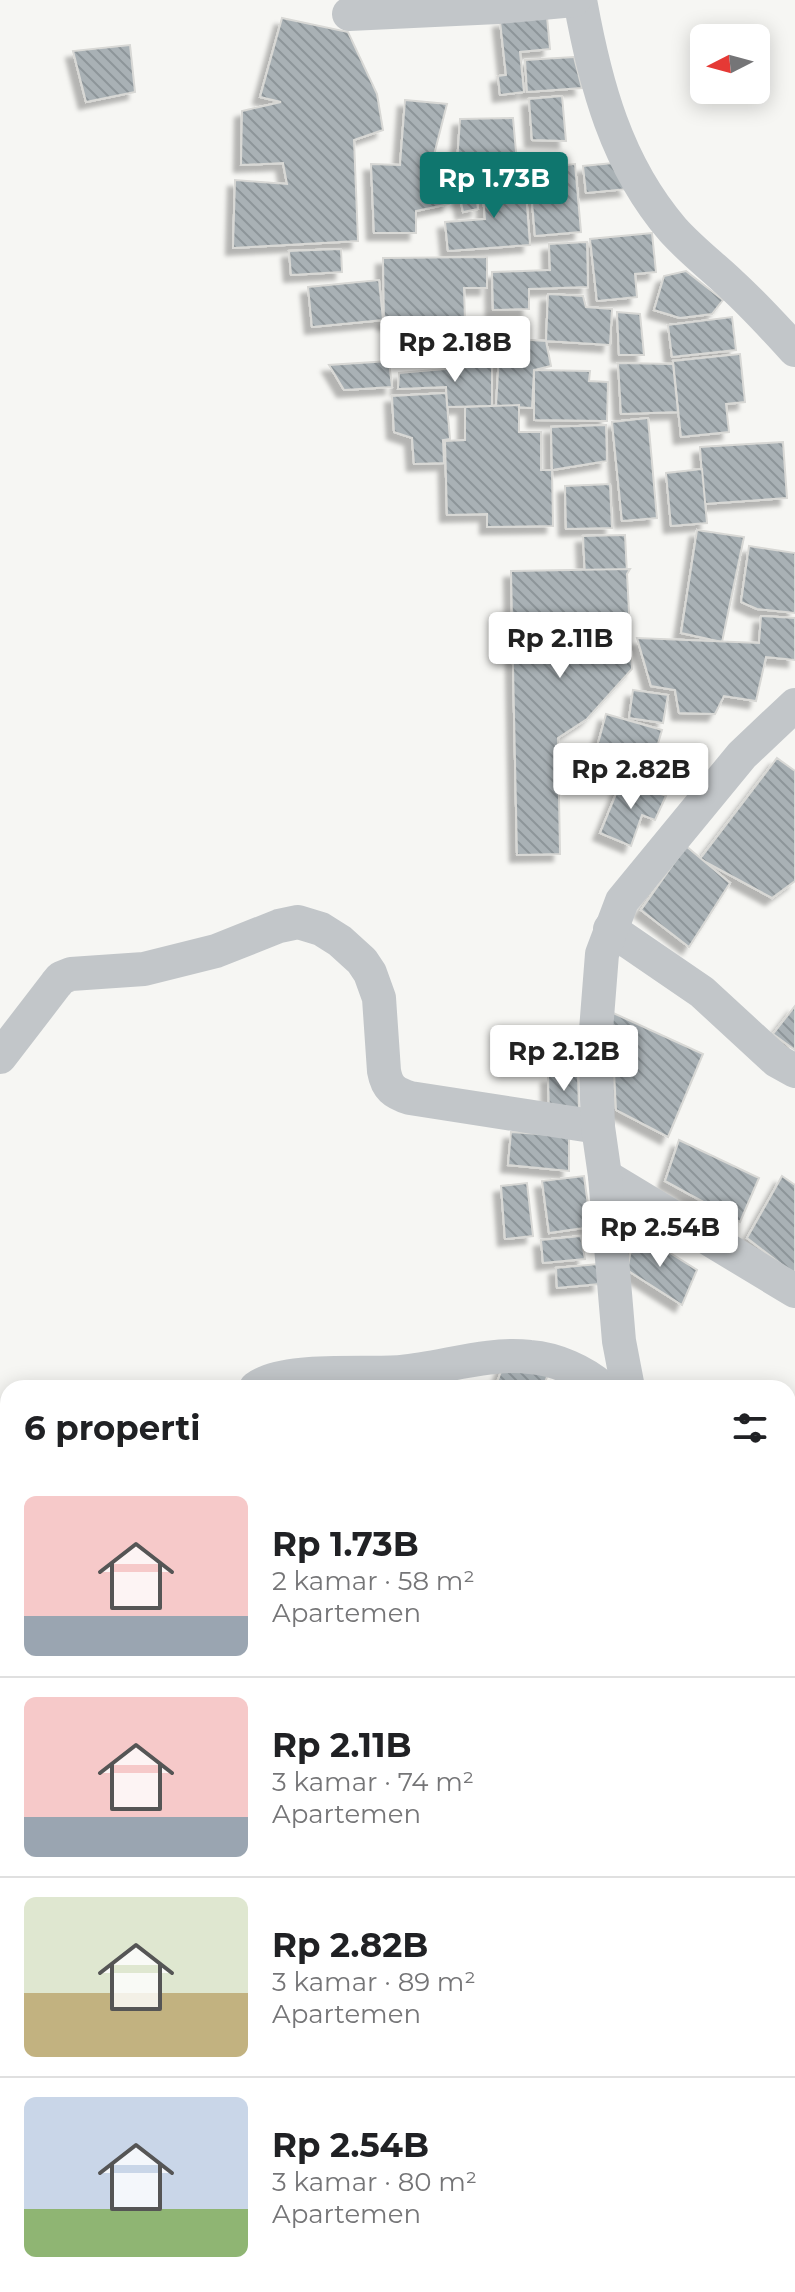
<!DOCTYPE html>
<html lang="id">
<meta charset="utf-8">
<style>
:root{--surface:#fff;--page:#f6f6f6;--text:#202124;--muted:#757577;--line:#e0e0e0;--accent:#0f766e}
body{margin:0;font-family:Montserrat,sans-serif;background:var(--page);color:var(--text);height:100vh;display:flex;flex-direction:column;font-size:30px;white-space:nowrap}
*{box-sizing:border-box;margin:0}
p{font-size:26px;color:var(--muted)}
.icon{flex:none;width:44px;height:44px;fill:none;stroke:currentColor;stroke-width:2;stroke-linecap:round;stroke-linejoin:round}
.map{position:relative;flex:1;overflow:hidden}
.details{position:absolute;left:0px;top:1380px;width:796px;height:912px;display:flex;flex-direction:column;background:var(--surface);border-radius:24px 24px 0 0;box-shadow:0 4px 20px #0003}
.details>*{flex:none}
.needle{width:52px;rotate:264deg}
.fabs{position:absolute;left:690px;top:24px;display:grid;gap:16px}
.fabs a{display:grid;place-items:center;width:80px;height:80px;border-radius:12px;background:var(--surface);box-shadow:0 4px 20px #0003;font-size:40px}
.price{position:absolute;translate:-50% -68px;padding:0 18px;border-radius:8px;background:#fff;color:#222;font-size:26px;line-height:52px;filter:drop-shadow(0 2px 4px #0008)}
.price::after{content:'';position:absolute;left:50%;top:48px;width:24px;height:18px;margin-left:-12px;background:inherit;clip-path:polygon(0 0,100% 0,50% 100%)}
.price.active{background:var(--accent);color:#fff}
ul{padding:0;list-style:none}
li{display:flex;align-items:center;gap:24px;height:200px;padding:0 24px}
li+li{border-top:2px solid var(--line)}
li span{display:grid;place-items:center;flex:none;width:224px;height:160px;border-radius:12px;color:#555}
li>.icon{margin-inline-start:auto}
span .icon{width:96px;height:96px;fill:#fffc;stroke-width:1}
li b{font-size:34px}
h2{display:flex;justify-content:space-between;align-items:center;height:96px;padding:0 24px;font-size:34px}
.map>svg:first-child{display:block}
.building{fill:url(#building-back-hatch);stroke:#d8d8d5;stroke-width:2;filter:url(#shadow)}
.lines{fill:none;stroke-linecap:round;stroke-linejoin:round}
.minor{stroke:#c2c6c9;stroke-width:34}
</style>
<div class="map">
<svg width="795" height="2292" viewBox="0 0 795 2292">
<defs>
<pattern id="building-back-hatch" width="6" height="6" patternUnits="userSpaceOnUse" patternTransform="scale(2)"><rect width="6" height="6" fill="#a9b1b5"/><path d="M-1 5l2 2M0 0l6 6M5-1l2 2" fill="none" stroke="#8d9599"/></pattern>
<filter id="shadow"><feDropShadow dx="-7" dy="7" stdDeviation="2" flood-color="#0004"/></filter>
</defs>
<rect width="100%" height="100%" fill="#f6f6f3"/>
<!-- building -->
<g class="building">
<path d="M547,17l3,32 -30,3 4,40 -24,3 -2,-19 8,-1 -6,-54z"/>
<path d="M282,18l66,14 29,62 6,36 -29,10 4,101 -125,7 2,-68 52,4 -4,-21 -42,2 1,-54 39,-9 -21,-5z"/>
<path d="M130,45l5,47 -49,10 -13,-51z"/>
<path d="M574,57l8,31 -55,4 -2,-32z"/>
<path d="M562,96l4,45 -34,-1 -3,-41z"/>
<path d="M405,100l42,4 -14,55 24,5 -8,40 -33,7v22h-42l-3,-69 29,1z"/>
<path d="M513,118l5,56 -61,-10 3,-45z"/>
<path d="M613,163l15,26 -42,4 -3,-27z"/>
<path d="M575,164l6,68 -46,4 -6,-67z"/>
<path d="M525,180l5,65 -82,6 -3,-29 40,-3 -3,-35z"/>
<path d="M475,186l3,23 -15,3 -5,-24z"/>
<path d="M652,233l4,39 -21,2 2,23 -40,4 -7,-62z"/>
<path d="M587,242l1,45 -59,2v20l-36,1 -1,-38 58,-2 -1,-26z"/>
<path d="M341,249l1,23 -51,3 -2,-24z"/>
<path d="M487,257v31h-23l1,34 -81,1 -1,-65z"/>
<path d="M686,271l37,29 -11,14 -32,4 -26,-8 10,-34z"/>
<path d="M379,280l4,40 -71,7 -4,-40z"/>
<path d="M548,294l35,2 3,11 26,2 -2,36 -64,-4z"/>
<path d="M617,312l23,2 4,41h-25z"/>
<path d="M732,317l4,33 -64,7 -4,-32z"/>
<path d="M505,324l-6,28 -72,6 -2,-27z"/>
<path d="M500,338l46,3 5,25 -17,4 -2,38 -36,-2z"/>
<path d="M740,354l5,48 -19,2 3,28 -48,5 -8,-76z"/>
<path d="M389,361l3,26 -48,3 -15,-25z"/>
<path d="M618,363l55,1 5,48 -57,2z"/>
<path d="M492,365v41l-45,1 -1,-20 -48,2 1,-16z"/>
<path d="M534,370l56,1 -1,10 19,1 -1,39 -73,-1z"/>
<path d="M446,393l4,46 -7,1 1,23 -30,1 -2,-26 -18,-6 -2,-36z"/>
<path d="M519,405v27h22v38h11l1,56 -66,1v-13l-40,1 -2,-74 20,-1v-33z"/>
<path d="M648,418l9,100 -35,3 -10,-99z"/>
<path d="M606,425l1,36 -55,9 -1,-43z"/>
<path d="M783,442l4,56 -83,6 -4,-57z"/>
<path d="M702,469l5,54 -36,3 -5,-53z"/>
<path d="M610,484l2,44 -46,1 -1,-43z"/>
<path d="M697,530l47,7 -22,105 -41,-9z"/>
<path d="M625,535l2,39 -42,2 -2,-40z"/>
<path d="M749,546l46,7v60l-38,-4 -16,-7z"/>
<path d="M630,569l-3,5 5,95 -45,50 -29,19 2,116 -43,1 -6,-284z"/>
<path d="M761,616l34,2v42l-29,-3 -10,44 -32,-5 -9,18 -36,-1 -4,-23 -24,-4 -14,-48 122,5z"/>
<path d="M633,690l35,5 -5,28 -34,-5z"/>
<path d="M606,714l56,16 -13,44 -30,-9 -3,12 -25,-8z"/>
<path d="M777,758l18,13v110l-23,17 -72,-39z"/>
<path d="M622,779l44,17 -11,24 -13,-5 -11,31 -31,-13z"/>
<path d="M686,846l44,37 -41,64 -48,-37z"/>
<path d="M795,1006v44l-22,-16z"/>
<path d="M611,1012l92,42 -35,83 -52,-27z"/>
<path d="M578,1075l1,35 -30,1 -1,-35z"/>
<path d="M511,1132l58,4v35l-61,-6z"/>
<path d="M679,1140l80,38 -19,44 -75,-41z"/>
<path d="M584,1176l7,51 -42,6 -7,-52z"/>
<path d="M782,1176l13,9v90l-48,-37z"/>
<path d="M527,1183l6,53 -28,3 -4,-53z"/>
<path d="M635,1231l62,39 -15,35 -55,-35z"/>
<path d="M581,1236l4,23 -42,4 -2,-23z"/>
<path d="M598,1264l2,20 -43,4 -1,-20z"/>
<path d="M506,1358l42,16 -5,14h-48z"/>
<path d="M551,1381l23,7h-26z"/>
<path d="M0,1529l8,2v60l-8,-2z"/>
<path d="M8,1605v26l-6,-2z"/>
<path d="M788,1792l7,1v49l-7,1z"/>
<path d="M795,1852v60l-7,2v-60z"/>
<path d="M795,1923v41l-7,1v-41z"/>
<path d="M790,1970h5v39h-4z"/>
<path d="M788,2018h7v53l-7,1z"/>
<path d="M788,2125l7,1v29h-7z"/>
<path d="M795,2179v26l-7,-1v-8z"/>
<path d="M788,2265l7,3 -10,24h-48l3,-8h48z"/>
<path d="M563,2284h39l-2,8h-40z"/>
</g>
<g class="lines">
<!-- minor -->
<g class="minor">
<path d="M580,0c15,83 36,164 93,230 18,20 39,36 58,54 23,21 43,43 64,66"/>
<path d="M349,14l149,-7 76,-7"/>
<path d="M610,929l92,63 75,69 18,10"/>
<path d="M0,1057l56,-73 5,-6 10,-4 73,-5 72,-18 63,-25 19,-4 23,7 19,12 22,20 8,12 9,25 5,73c3,17 10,22 26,27l188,29"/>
<path d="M605,1176l190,115"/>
<path d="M256,1388c27,-21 109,-13 145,-16 43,-4 86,-20 129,-15 26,2 53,14 73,31"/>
<path d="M628,1388l-9,-47 -14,-165 -7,-49 -3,-84 7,-89 20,-53 120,-146 53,-50"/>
<path d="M788,1713l7,19"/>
<path d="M0,2179l8,3"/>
<path d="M635,2284l6,8"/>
<path d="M68,2286l21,6"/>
</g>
</g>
</svg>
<div class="fabs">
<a><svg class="needle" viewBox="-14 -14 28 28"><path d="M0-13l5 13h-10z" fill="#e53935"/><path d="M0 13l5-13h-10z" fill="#757577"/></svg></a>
</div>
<b class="price active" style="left:494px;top:220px">Rp 1.73B</b>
<b class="price" style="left:455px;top:384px">Rp 2.18B</b>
<b class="price" style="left:560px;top:680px">Rp 2.11B</b>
<b class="price" style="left:631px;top:811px">Rp 2.82B</b>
<b class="price" style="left:564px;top:1093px">Rp 2.12B</b>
<b class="price" style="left:660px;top:1269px">Rp 2.54B</b>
<section class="details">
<h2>6 properti<svg class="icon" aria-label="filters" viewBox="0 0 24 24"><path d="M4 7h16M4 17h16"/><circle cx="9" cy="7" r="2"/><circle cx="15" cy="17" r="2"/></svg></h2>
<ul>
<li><span style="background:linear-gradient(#f6c9c9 75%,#9aa5b1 0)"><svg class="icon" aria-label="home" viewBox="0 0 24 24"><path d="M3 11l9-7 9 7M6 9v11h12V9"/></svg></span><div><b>Rp 1.73B</b><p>2 kamar · 58 m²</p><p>Apartemen</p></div></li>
<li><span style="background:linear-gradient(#f6c9c9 75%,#9aa5b1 0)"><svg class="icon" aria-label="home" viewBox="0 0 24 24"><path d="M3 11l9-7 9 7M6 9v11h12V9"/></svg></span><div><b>Rp 2.11B</b><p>3 kamar · 74 m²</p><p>Apartemen</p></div></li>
<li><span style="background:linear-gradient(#dfe7d0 60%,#c2b280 0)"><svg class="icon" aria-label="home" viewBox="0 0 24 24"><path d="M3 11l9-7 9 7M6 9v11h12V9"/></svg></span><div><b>Rp 2.82B</b><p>3 kamar · 89 m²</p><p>Apartemen</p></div></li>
<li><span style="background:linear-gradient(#c9d6e8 70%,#8fb573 0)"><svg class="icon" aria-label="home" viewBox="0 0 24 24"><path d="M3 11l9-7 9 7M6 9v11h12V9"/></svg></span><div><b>Rp 2.54B</b><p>3 kamar · 80 m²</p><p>Apartemen</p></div></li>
</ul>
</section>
</div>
